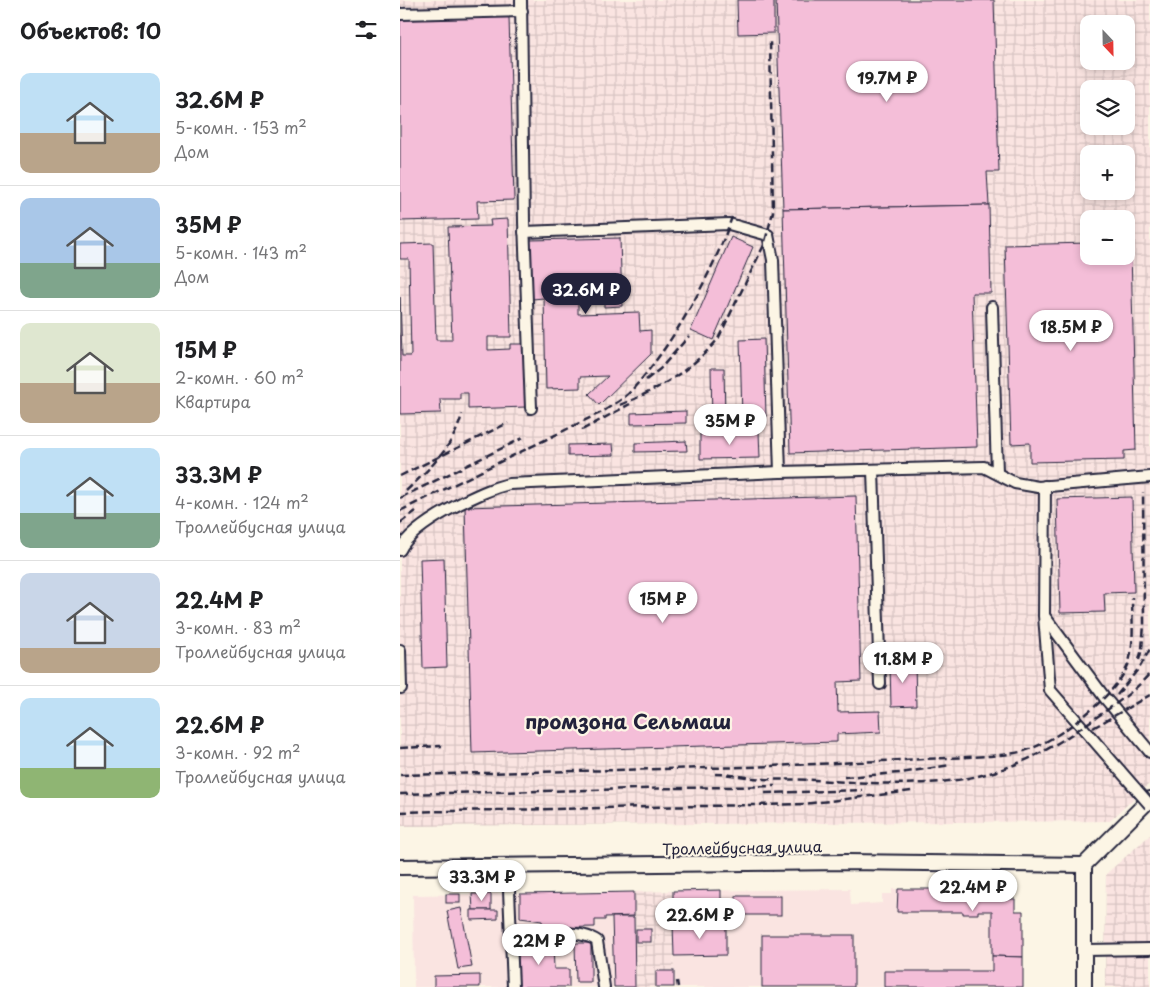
<!DOCTYPE html>
<html lang="ru">
<meta charset="utf-8">
<style>
:root{--surface:#fff;--page:#f6f6f6;--text:#202124;--muted:#757577;--line:#e0e0e0;--accent:#22223b}
body{margin:0;font-family:"Playpen Sans",sans-serif;background:var(--page);color:var(--text);height:100vh;display:flex;flex-direction:column;font-size:19px;white-space:nowrap}
*{box-sizing:border-box;margin:0}
p{font-size:16px;color:var(--muted)}
.icon{flex:none;width:28px;height:28px;fill:none;stroke:currentColor;stroke-width:2;stroke-linecap:round;stroke-linejoin:round}
.map{position:relative;flex:1;overflow:hidden}
.sheet{display:flex;flex-direction:column;background:var(--surface);width:400px}
.sheet>*{flex:none}
.needle{width:32px;rotate:158deg}
.tools{position:absolute;left:680px;top:15px;display:grid;gap:10px}
.tools a{display:grid;place-items:center;width:55px;height:55px;border-radius:10px;background:var(--surface);box-shadow:0 2px 8px #0003;font-size:25px}
.price{position:absolute;translate:-50% -42px;padding:0 11px;border-radius:18px;background:#fff;color:#222;font-size:16px;line-height:32px;filter:drop-shadow(0 1px 2px #0008)}
.price::after{content:'';position:absolute;left:50%;top:30px;width:15px;height:11px;margin-left:-8px;background:inherit;clip-path:polygon(0 0,100% 0,50% 100%)}
.price.on{background:var(--accent);color:#fff}
ul{padding:0;list-style:none}
li{display:flex;align-items:center;gap:15px;height:125px;padding:0 20px}
li+li{border-top:1px solid var(--line)}
li span{display:grid;place-items:center;flex:none;width:140px;height:100px;border-radius:10px;color:#555}
li>.icon{margin-inline-start:auto}
span .icon{width:60px;height:60px;fill:#fffc;stroke-width:1}
li b{font-size:21px}
h2{display:flex;justify-content:space-between;align-items:center;height:60px;padding:0 20px;font-size:21px}
main{display:flex;flex:1;min-height:0}
.map>svg:first-child{display:block}
.built{fill:#fae4e1}
.industrial{fill:url(#industrial-grid);fill-rule:evenodd}
.building{fill:#f4bed8;stroke:#22223b}
.lines{fill:none;stroke-linecap:round;stroke-linejoin:round}
.minor-casing{stroke:#22223b;stroke-width:14}
.major-casing{stroke:#22223b;stroke-width:18}
.minor{stroke:#fcf5e5;stroke-width:10}
.major{stroke:#fcf5e5;stroke-width:14}
.rail{stroke:#22223b;stroke-width:2.5;stroke-dasharray:8 4;stroke-linecap:butt}
.minor-bridge-casing{stroke:#22223b;stroke-width:14;stroke-linecap:butt}
.minor-bridge{stroke:#fcf5e5;stroke-width:10}
.labels{text-anchor:middle;dominant-baseline:central;stroke-width:4.5;stroke-linejoin:round;paint-order:stroke}
.street-label{font-size:15px;fill:#22223b;stroke:#fcf5e5}
.district-label{font-size:20px;font-weight:bold;fill:#22223b;stroke:#fcf5e5}
</style>
<main>
<section class="sheet">
<h2>Объектов: 10<svg class="icon" aria-label="filters" viewBox="0 0 24 24"><path d="M4 7h16M4 17h16"/><circle cx="9" cy="7" r="2"/><circle cx="15" cy="17" r="2"/></svg></h2>
<ul>
<li><span style="background:linear-gradient(#bfe0f5 60%,#b9a48a 0)"><svg class="icon" aria-label="home" viewBox="0 0 24 24"><path d="M3 11l9-7 9 7M6 9v11h12V9"/></svg></span><div><b>32.6M ₽</b><p>5-комн. · 153 m²</p><p>Дом</p></div></li>
<li><span style="background:linear-gradient(#a9c7e8 65%,#7fa58c 0)"><svg class="icon" aria-label="home" viewBox="0 0 24 24"><path d="M3 11l9-7 9 7M6 9v11h12V9"/></svg></span><div><b>35M ₽</b><p>5-комн. · 143 m²</p><p>Дом</p></div></li>
<li><span style="background:linear-gradient(#dfe7d0 60%,#b9a48a 0)"><svg class="icon" aria-label="home" viewBox="0 0 24 24"><path d="M3 11l9-7 9 7M6 9v11h12V9"/></svg></span><div><b>15M ₽</b><p>2-комн. · 60 m²</p><p>Квартира</p></div></li>
<li><span style="background:linear-gradient(#bfe0f5 65%,#7fa58c 0)"><svg class="icon" aria-label="home" viewBox="0 0 24 24"><path d="M3 11l9-7 9 7M6 9v11h12V9"/></svg></span><div><b>33.3M ₽</b><p>4-комн. · 124 m²</p><p>Троллейбусная улица</p></div></li>
<li><span style="background:linear-gradient(#c9d6e8 75%,#b9a48a 0)"><svg class="icon" aria-label="home" viewBox="0 0 24 24"><path d="M3 11l9-7 9 7M6 9v11h12V9"/></svg></span><div><b>22.4M ₽</b><p>3-комн. · 83 m²</p><p>Троллейбусная улица</p></div></li>
<li><span style="background:linear-gradient(#bfe0f5 70%,#8fb573 0)"><svg class="icon" aria-label="home" viewBox="0 0 24 24"><path d="M3 11l9-7 9 7M6 9v11h12V9"/></svg></span><div><b>22.6M ₽</b><p>3-комн. · 92 m²</p><p>Троллейбусная улица</p></div></li>
</ul>
</section>
<div class="map">
<svg width="750" height="987" viewBox="0 0 750 987">
<defs>
<pattern id="industrial-grid" width="8" height="8" patternUnits="userSpaceOnUse" patternTransform="scale(1.25)"><rect width="8" height="8" fill="#fae4e1"/><path d="M0 4h8M4 0v8" fill="none" stroke="#d6c3c2"/></pattern>
</defs>
<rect width="100%" height="100%" fill="#fcf5e5"/>
<filter id="ink" filterUnits="userSpaceOnUse"><feTurbulence type="fractalNoise" baseFrequency=".02" numOctaves="2"/><feDisplacementMap in="SourceGraphic" scale="10" xChannelSelector="R" yChannelSelector="G"/><feConvolveMatrix kernelMatrix="1 2 1 2 8 2 1 2 1" color-interpolation-filters="sRGB"/></filter>
<g filter="url(#ink)">
<!-- built -->
<g class="built">
<path d="M450,889l1,16 31,-2v-9h10v-5h112l1,10h10v12h8v76h-349l-1,-96z"/>
<path d="M235,892l1,95h-222l-1,-92z"/>
</g>
<!-- industrial -->
<g class="industrial">
<path d="M0,0h750v783l-40,38 -710,5zM689,24h37v37h-37zM689,89h37v37h-37zM689,154h37v37h-37zM689,219h37v37h-37z"/>
<path d="M750,835v152h-45l1,-113z"/>
<path d="M273,891l1,96h-38l-1,-95z"/>
</g>
<!-- building -->
<g class="building">
<path d="M337,0h37v33l-36,1z"/>
<path d="M376,0h218l5,172h-12l2,33 -206,4z"/>
<path d="M109,17l5,183 -37,1 1,18 -78,2v-201z"/>
<path d="M589,205l2,88h-19l5,154 -187,6 -7,-244z"/>
<path d="M108,219l3,118h-23v13l22,-1v-5h14l2,63 -58,2v-16h-8v6h-20l1,14 -41,1v-117l2,59h9l-2,-97h-9v-15l33,-1 3,97h16l-4,-113 43,-1 -1,-6z"/>
<path d="M331,237l22,10 -40,93 -22,-10z"/>
<path d="M220,238l2,68 -18,1v-10h-26v17l61,-2 1,19 11,-1v24l-52,51 -10,-11 19,-18 -28,1v11l-34,1 -2,-91 -12,1 -2,-59z"/>
<path d="M689,243v13h37v-5h5l5,199 -12,1v9l-94,2v-19l-19,1 -6,-199z"/>
<path d="M364,339l2,78 -24,1 -2,-78z"/>
<path d="M311,368h13l1,52 -13,1z"/>
<path d="M286,411v12l-55,1v-11z"/>
<path d="M359,432l1,26 -60,1v-25z"/>
<path d="M286,441l1,10 -52,1v-9z"/>
<path d="M213,444l1,11 -46,1v-11z"/>
<path d="M456,496l5,185 -24,1 1,30 42,-1 1,21 -44,2v8l-365,11 -7,-246z"/>
<path d="M732,497l2,95 -30,1 1,19 -45,1 -3,-114z"/>
<path d="M44,558l3,109 -24,1 -3,-109z"/>
<path d="M515,662l1,44 -25,1 -1,-44z"/>
<path d="M498,889h106l1,10h10v12h8v46l-31,-1v-45h-14v3h-15v-2h-66z"/>
<path d="M321,890v34h-48v-33z"/>
<path d="M234,892v24l-29,1v3h-10v7l-52,1 -1,-7 -22,-3v-24z"/>
<rect x="46" y="894" width="14" height="9"/>
<path d="M72,894h19v16h-18z"/>
<rect x="336" y="896" width="45" height="19"/>
<path d="M61,908l11,59 -14,2 -11,-58z"/>
<path d="M71,910h27v9l-27,1z"/>
<path d="M212,917h22l1,70h-21z"/>
<path d="M273,924h53v31l-52,1z"/>
<rect x="236" y="929" width="15" height="13"/>
<rect x="362" y="935" width="92" height="52"/>
<path d="M117,942h36l1,27h15v18h-51z"/>
<path d="M175,943h16v39h-15z"/>
<path d="M592,956l31,1v30h-139v-16h108z"/>
<rect x="256" y="971" width="18" height="16"/>
<path d="M80,975v12h-46v-11z"/>
</g>
<g class="lines">
<defs>
<g id="minor">
<path d="M121,0l3,222 7,186"/>
<path d="M0,14l122,-3"/>
<path d="M124,232l205,-8 39,11 5,25 7,212 204,-5 31,16 23,4 112,-10"/>
<path d="M592,307l5,166"/>
<path d="M473,470l7,214"/>
<path d="M645,486l-1,130 6,74 86,99"/>
<path d="M0,550c12,-26 82,-60 109,-66l271,-12"/>
<path d="M645,617l60,81 45,54"/>
<path d="M0,650l1,38"/>
<path d="M108,866l5,121"/>
<path d="M111,935c19,-3 71,-6 86,6l7,46"/>
<path d="M685,950l65,-1"/>
</g>
<g id="major">
<path d="M684,865l66,-66"/>
<path d="M0,867l447,-5 237,3"/>
<path d="M684,987v-122"/>
</g>
</defs>
<!-- minor casing -->
<use href="#minor" class="minor-casing"/>
<!-- major casing -->
<use href="#major" class="major-casing"/>
<!-- minor -->
<use href="#minor" class="minor"/>
<!-- major -->
<use href="#major" class="major"/>
<!-- rail -->
<g class="rail">
<path d="M246,380l14,-11 29,-33"/>
<path d="M220,405c37,-15 72,-35 98,-66l46,-94 9,-33 -3,-172"/>
<path d="M182,430l48,-26"/>
<path d="M0,476l108,-53"/>
<path d="M6,491c23,-22 48,-44 56,-77"/>
<path d="M0,498l123,-60"/>
<path d="M0,511l204,-100c8,-6 20,-12 27,-20 42,-46 81,-116 101,-174"/>
<path d="M0,523l16,-12"/>
<path d="M739,660l3,-11 2,-24 -1,-133"/>
<path d="M717,695l23,-28 10,-18"/>
<path d="M693,728l57,-33"/>
<path d="M0,748l42,-2"/>
<path d="M315,774c17,0 33,4 49,5 17,1 33,0 50,1 106,6 176,13 268,-53 23,-16 50,-32 68,-54"/>
<path d="M0,775l349,-8 241,-11c11,-1 23,-2 34,-5 32,-9 92,-55 104,-86 7,-21 4,-47 4,-68"/>
<path d="M444,777l56,-4 51,-8"/>
<path d="M365,793l97,-3"/>
<path d="M0,794l375,-8"/>
<path d="M0,812l404,-8 108,-13"/>
<path d="M277,981l1,6"/>
</g>
<defs>
<path id="minor-bridge" d="M736,789l14,16"/>
</defs>
<!-- minor-bridge casing -->
<use href="#minor-bridge" class="minor-bridge-casing"/>
<!-- minor-bridge -->
<use href="#minor-bridge" class="minor-bridge"/>
</g>
</g>
<g class="labels">
<!-- street labels -->
<g class="street-label">
<text transform="translate(342 847) rotate(-1)">Троллейбусная улица</text>
</g>
<!-- district labels -->
<g class="district-label">
<text x="228" y="721">промзона Сельмаш</text>
</g>
</g>
</svg>
<div class="tools">
<a><svg class="needle" viewBox="-14 -14 28 28"><path d="M0-13l5 13h-10z" fill="#e53935"/><path d="M0 13l5-13h-10z" fill="#757577"/></svg></a>
<a><svg class="icon" aria-label="layers" viewBox="0 0 24 24"><path d="M12 4l9 5-9 5-9-5zM3 14l9 5 9-5"/></svg></a>
<a>+</a>
<a>−</a>
</div>
<b class="price" style="left:487px;top:103px">19.7M ₽</b>
<b class="price on" style="left:186px;top:315px">32.6M ₽</b>
<b class="price" style="left:671px;top:352px">18.5M ₽</b>
<b class="price" style="left:330px;top:446px">35M ₽</b>
<b class="price" style="left:263px;top:624px">15M ₽</b>
<b class="price" style="left:503px;top:684px">11.8M ₽</b>
<b class="price" style="left:82px;top:902px">33.3M ₽</b>
<b class="price" style="left:573px;top:912px">22.4M ₽</b>
<b class="price" style="left:300px;top:940px">22.6M ₽</b>
<b class="price" style="left:139px;top:966px">22M ₽</b>
</div>
</main>
